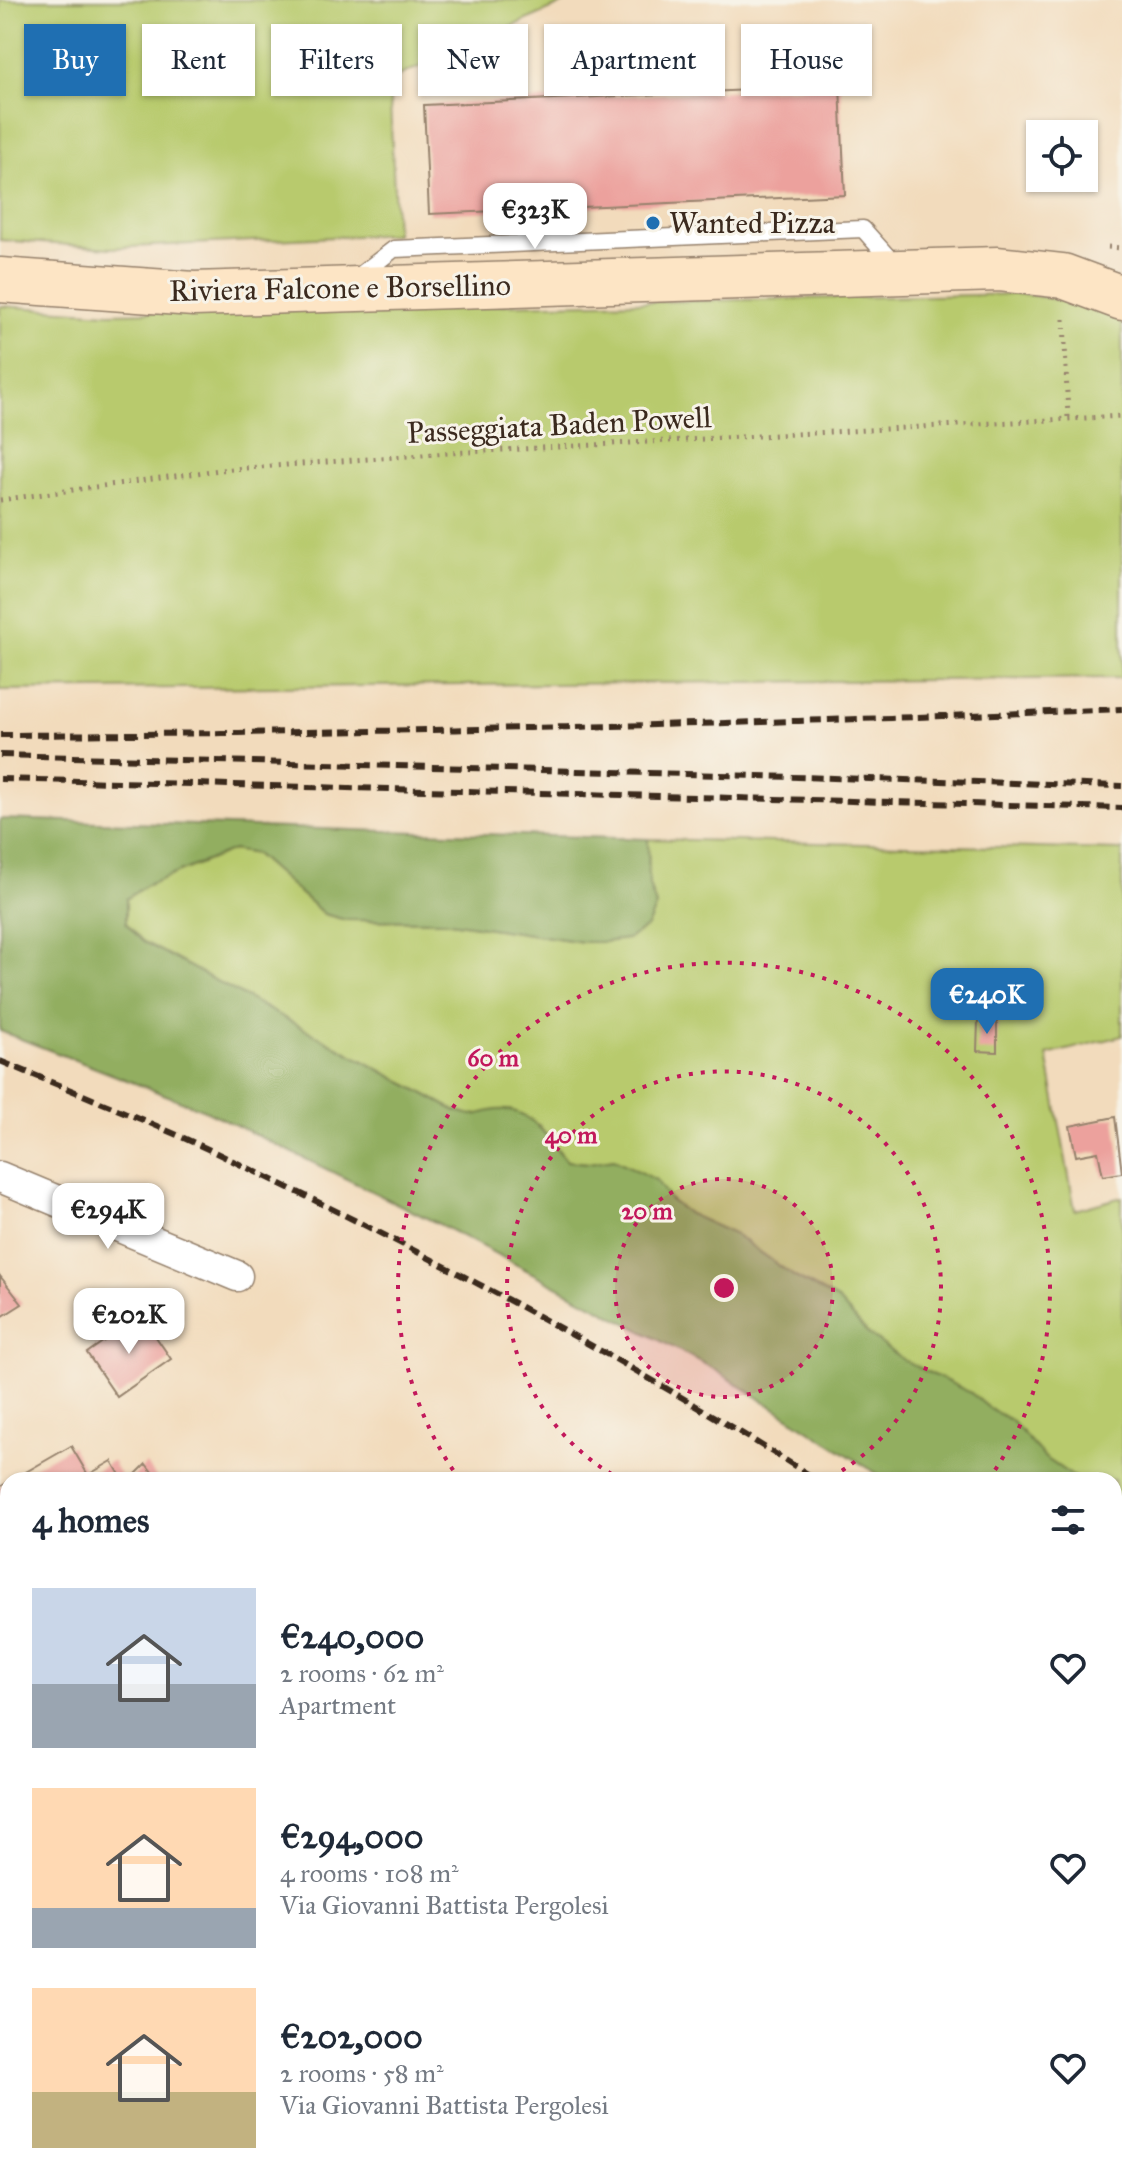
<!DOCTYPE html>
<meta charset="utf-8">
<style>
:root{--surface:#fff;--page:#f2f2f3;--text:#1f2937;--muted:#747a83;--accent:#1f6fb2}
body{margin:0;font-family:"IM FELL Great Primer",serif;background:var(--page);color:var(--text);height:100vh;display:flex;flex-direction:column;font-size:30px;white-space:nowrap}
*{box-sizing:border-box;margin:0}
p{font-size:26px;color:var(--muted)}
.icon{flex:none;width:44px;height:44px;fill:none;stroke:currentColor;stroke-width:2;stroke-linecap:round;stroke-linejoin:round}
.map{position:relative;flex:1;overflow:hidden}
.details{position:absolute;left:0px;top:1472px;width:1122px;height:712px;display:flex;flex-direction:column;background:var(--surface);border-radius:24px 24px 0 0;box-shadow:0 2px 6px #0004}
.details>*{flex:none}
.hud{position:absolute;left:24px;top:24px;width:1074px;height:72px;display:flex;gap:16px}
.buttons{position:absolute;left:1026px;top:120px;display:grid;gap:16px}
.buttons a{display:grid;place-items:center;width:72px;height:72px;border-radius:0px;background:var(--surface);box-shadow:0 2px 6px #0004;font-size:40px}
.price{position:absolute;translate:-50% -68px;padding:0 18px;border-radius:16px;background:#fff;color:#222;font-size:26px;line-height:52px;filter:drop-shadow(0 2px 4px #0008)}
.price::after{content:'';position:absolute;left:50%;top:48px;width:24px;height:18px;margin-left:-12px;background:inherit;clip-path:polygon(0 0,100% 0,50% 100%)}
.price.on{background:var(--accent);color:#fff}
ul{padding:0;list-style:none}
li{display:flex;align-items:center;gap:24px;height:200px;padding:0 32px}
li span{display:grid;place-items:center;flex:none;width:224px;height:160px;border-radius:0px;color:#555}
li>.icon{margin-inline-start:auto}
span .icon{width:96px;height:96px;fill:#fffc;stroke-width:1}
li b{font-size:34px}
h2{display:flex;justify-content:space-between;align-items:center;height:96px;padding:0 32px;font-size:34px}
.tag{padding:0 28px;border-radius:0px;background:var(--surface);box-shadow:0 2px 6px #0004;font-size:28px;line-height:72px}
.tag.on{background:var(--accent);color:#fff}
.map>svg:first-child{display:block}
.green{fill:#b8ca6d;stroke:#7a7a46;stroke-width:2}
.forest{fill:#92ae60;stroke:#666c3f;stroke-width:2}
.building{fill:#eca19d}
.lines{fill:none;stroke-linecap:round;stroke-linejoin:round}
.lane-casing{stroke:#96826d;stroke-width:19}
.street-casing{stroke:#96826d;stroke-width:33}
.secondary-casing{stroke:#96826d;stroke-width:47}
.path{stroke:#96826d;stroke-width:5;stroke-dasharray:2 6;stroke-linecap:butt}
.lane{stroke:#fff;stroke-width:16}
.street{stroke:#fff;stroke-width:30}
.secondary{stroke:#fde5c5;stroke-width:44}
.rail{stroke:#3b2a1e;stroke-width:6;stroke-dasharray:12 6;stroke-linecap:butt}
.ring{fill:none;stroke:#c2185b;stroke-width:4;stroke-dasharray:4 8}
.poi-dot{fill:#1f6fb2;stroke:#f7f3e8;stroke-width:3}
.labels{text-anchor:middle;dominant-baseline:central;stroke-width:6;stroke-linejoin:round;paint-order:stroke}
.poi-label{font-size:30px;fill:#3b2a1e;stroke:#f7f3e8;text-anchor:start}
.street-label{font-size:30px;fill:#3b2a1e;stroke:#f7f3e8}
.centre{fill:#c2185b;stroke:#f7f3e8;stroke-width:4}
.ring-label{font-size:24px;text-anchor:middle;font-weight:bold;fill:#c2185b;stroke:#f7f3e8;stroke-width:6;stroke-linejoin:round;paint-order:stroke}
</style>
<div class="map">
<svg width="1122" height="2184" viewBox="0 0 1122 2184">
<rect width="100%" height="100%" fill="#f7f3e8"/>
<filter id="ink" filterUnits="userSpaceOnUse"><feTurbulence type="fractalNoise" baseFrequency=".0125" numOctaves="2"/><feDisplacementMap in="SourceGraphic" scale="16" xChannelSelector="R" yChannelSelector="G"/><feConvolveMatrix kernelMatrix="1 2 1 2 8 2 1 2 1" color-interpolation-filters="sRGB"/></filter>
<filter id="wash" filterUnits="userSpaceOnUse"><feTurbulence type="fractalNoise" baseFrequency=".006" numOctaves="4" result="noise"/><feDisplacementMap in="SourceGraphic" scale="32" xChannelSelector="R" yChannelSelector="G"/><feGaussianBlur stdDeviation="1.8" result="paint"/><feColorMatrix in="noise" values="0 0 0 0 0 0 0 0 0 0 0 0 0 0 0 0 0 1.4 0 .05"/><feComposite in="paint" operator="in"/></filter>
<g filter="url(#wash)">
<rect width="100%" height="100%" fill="#f2dbbc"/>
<!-- green -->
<g class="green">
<path d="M0,0h572l-183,80 7,154 -286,14 -110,-8z"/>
<path d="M1023,294l88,14 11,7v363l-1122,12v-384l109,7z"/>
<path d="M648,839l474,11v186l-75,19 28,155 47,-13v317l-8,-6v-28h-36l-34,-23 -32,-36 -22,-12 -19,-16 -66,-32 -37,-27 -30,-34 -43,-23 -59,-42 -47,-21 -19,-14 -14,-20 -42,-21 -25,4 -22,-2 -28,-36 -42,-15 -21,7 -22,-7 -312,-169 -16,-18v-24l18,-13 89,-36 22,4 69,60 22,6 97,1 140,21 73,-36 -7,-21z"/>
</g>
<!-- forest -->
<g class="forest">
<path d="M0,819l648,20 1,46 7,21 -9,21 -20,12 -22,3h-22l-140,-21 -97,-1 -22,-6 -69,-60 -22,-4 -88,36 -19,13v24l16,18 312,169c26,9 20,3 43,0 35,-4 50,29 70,51l22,2 25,-4 42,21 14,20 19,14 47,21 59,42 43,23 30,34 37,27 66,32 19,16 22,12 32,36 34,23h-191l-173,-111 -271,-143 -236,-115 -207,-80z"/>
<path d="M1114,1508l8,6v138l-8,-6z"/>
</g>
<g id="blocks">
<!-- building -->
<g class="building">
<path d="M840,86l5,109 -416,19 -5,-109z"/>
<path d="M978,1020h19v32l-20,-1z"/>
<path d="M1115,1117l7,56 -19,3 -5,-24 -22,4 -6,-30z"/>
<path d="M0,1276l22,28 -22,14z"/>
<path d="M141,1315l30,44 -54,38 -30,-44z"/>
<path d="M71,1446l17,29 24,-14 11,19h-111z"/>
<path d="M146,1464l12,16h-28z"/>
<path d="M8,1482v48l-8,-14v-29z"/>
<path d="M0,1738l8,12v30l-8,5z"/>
<path d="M8,1848v81l-8,6v-81z"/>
<path d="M8,2138v38h49l4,8h-61v-42z"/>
<path d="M283,2176h32l4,8h-50z"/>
<path d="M432,2176h72l-13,8h-54z"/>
</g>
</g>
</g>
<g filter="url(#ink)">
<use href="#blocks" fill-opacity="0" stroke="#96826d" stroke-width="2"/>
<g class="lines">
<defs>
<path id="lane" d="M355,279l39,-30 469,-20 33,37"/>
<g id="street">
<path d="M0,1177l237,99"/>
<path d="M0,1634l8,12"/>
<path d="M341,2176l6,8"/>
<path d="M180,2184l17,-8"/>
</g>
<path id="secondary" d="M0,280l194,14 804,-25 65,7 59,22"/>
</defs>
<!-- lane casing -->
<use href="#lane" class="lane-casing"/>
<!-- street casing -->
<use href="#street" class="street-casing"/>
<!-- secondary casing -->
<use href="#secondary" class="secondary-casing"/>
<!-- path -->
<g class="path">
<path d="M1108,247l14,1"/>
<path d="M1064,319l4,99"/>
<path d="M0,500l219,-30 230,-17 673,-37"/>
</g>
<!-- lane -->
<use href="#lane" class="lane"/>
<!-- street -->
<use href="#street" class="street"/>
<!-- secondary -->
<use href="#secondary" class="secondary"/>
<!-- rail -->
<g class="rail">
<path d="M0,735c374,-2 748,-10 1122,-26"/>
<path d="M0,755l1122,31"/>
<path d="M0,779l1122,29"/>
<path d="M0,1061c70,29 142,57 212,90 208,98 411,206 605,329"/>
<path d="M1114,1681l8,6"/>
</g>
</g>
</g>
<!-- distance rings -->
<circle cx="724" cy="1288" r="109" fill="#c2185b" fill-opacity=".12"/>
<g class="ring">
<circle cx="724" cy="1288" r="109"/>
<path d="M622 1480A217 217 0 1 1 826 1480"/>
<path d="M460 1480A326 326 0 1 1 988 1480"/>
</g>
<!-- markers -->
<circle class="poi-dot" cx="653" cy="223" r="8"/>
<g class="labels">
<!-- poi labels -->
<g class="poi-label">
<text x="669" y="223">Wanted Pizza</text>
</g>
<!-- street labels -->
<g class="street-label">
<text transform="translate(340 288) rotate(-1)">Riviera Falcone e Borsellino</text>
<text transform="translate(559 425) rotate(-3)">Passeggiata Baden Powell</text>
</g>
</g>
<circle cx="724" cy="1288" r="12" class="centre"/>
<g class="ring-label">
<text x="493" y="1066">60 m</text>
<text x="571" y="1143">40 m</text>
<text x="647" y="1219">20 m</text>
</g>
</svg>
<div class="buttons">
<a><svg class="icon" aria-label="locate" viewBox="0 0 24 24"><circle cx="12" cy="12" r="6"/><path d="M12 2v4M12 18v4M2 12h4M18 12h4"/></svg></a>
</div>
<b class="price" style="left:535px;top:251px">€323K</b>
<b class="price on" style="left:987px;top:1036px">€240K</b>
<b class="price" style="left:108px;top:1251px">€294K</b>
<b class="price" style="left:129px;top:1356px">€202K</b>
<div class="hud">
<a class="tag on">Buy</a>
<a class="tag">Rent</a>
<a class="tag">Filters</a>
<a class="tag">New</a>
<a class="tag">Apartment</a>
<a class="tag">House</a>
</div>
<section class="details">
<h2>4 homes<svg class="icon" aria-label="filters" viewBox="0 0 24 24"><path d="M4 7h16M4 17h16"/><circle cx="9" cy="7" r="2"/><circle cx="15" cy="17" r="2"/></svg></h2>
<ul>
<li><span style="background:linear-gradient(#c9d6e8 60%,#9aa5b1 0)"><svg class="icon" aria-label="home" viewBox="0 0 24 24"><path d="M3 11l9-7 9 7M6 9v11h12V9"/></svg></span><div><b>€240,000</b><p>2 rooms · 62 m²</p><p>Apartment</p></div><svg class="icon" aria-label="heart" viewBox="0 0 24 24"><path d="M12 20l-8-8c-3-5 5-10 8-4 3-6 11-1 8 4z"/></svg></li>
<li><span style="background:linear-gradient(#ffd9b3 75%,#9aa5b1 0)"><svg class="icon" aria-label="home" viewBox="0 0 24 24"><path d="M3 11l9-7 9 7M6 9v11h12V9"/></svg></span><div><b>€294,000</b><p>4 rooms · 108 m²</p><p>Via Giovanni Battista Pergolesi</p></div><svg class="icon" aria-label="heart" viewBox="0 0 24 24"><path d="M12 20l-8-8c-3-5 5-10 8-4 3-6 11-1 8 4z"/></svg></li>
<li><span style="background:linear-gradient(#ffd9b3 65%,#c2b280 0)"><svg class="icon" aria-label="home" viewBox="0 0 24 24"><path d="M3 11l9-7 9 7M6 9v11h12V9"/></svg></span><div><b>€202,000</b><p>2 rooms · 58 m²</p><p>Via Giovanni Battista Pergolesi</p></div><svg class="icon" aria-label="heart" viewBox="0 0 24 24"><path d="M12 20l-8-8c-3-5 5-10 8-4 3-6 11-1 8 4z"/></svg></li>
</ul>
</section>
</div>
